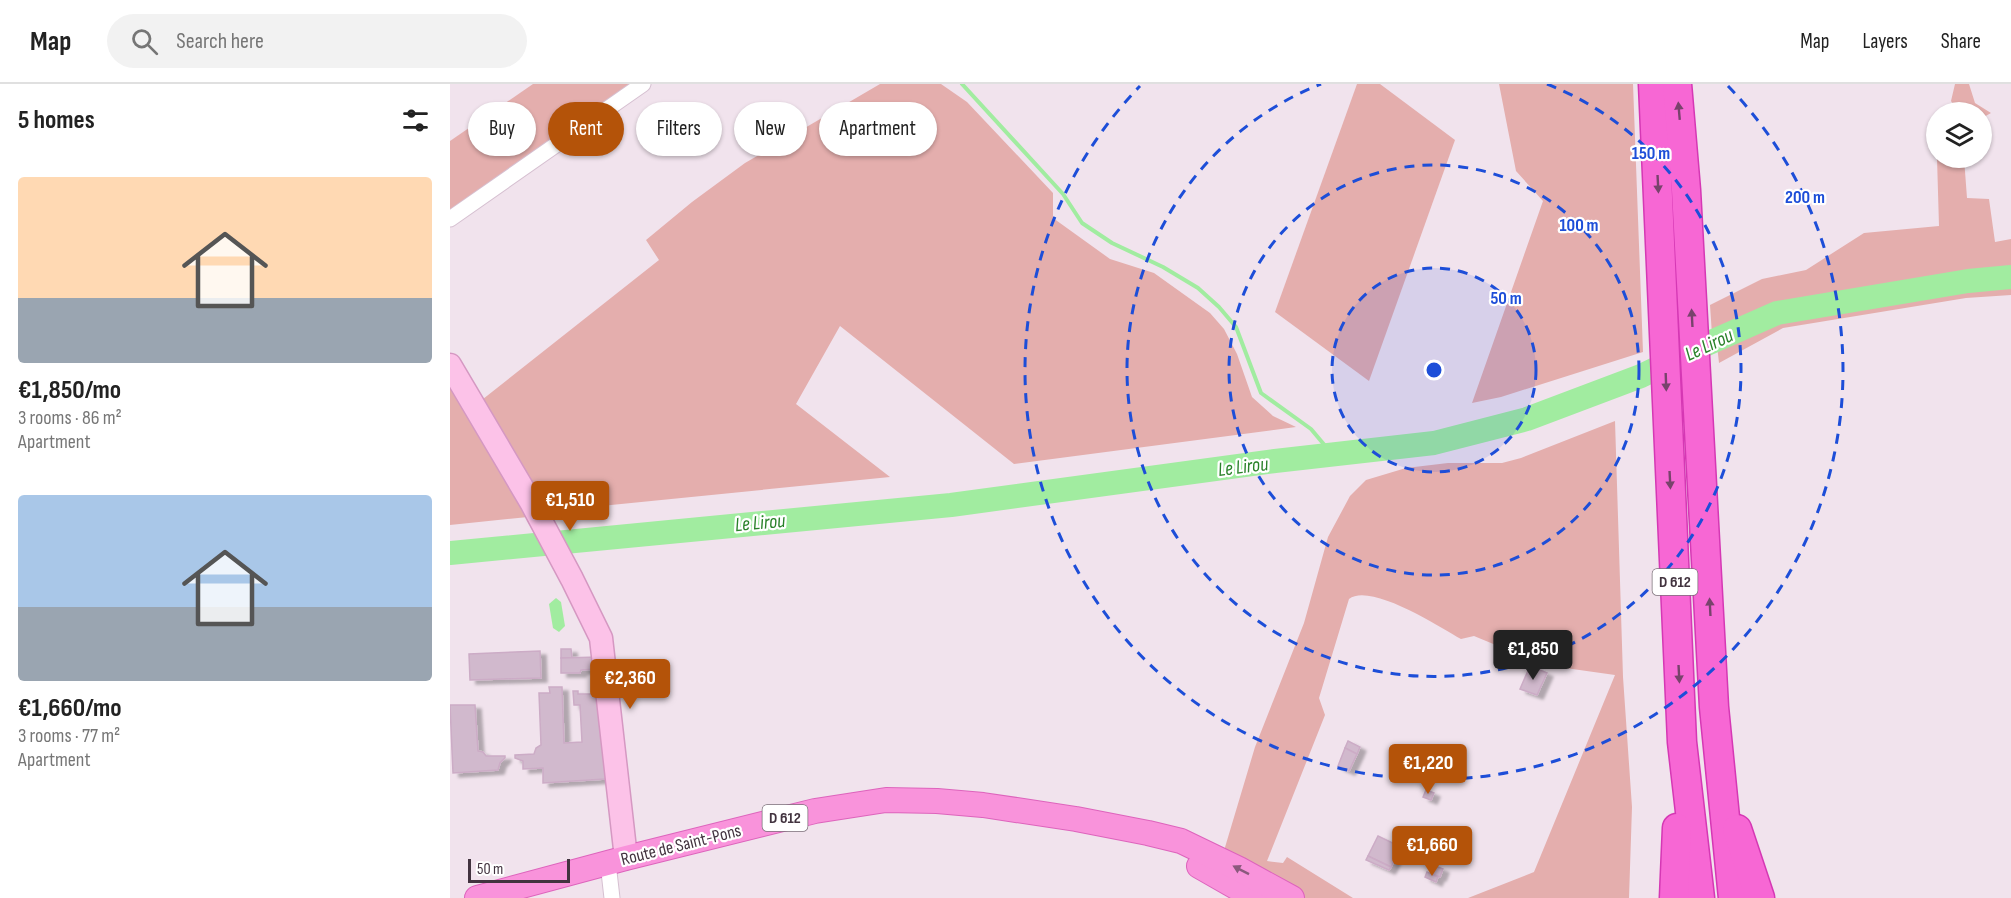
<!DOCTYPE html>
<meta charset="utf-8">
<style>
:root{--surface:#fff;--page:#f2f2f2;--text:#222;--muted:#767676;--line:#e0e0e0;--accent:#b45309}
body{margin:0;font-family:"Sofia Sans Condensed",sans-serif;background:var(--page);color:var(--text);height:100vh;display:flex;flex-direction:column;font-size:22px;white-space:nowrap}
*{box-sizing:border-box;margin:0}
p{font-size:20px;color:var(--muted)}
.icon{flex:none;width:33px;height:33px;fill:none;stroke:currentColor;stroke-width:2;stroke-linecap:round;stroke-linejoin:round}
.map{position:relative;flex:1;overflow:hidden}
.drawer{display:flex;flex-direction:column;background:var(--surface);width:450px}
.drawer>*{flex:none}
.hud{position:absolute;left:18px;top:18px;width:570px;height:54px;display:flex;gap:12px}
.fabs{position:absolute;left:1476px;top:18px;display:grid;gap:12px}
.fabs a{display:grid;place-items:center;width:66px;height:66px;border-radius:50%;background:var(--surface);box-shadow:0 2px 4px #0004;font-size:30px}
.scale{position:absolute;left:18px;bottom:15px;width:102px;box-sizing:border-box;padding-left:6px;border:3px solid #42333f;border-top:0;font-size:16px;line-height:21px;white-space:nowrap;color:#42333f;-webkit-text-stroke:4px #fff;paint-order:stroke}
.price{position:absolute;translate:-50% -51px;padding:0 14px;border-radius:6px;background:var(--accent);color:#fff;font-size:20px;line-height:39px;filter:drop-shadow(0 2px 3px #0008)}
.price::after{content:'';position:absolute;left:50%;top:36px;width:18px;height:14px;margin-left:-9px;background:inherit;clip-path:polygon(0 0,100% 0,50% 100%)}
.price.active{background:#222;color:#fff}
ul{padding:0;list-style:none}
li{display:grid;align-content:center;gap:12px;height:318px;padding:0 18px}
li span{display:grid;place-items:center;height:186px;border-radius:6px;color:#555}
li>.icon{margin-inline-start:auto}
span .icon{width:108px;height:108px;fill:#fffc;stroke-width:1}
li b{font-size:26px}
h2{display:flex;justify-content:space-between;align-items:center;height:72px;padding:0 18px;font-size:26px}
.pill{padding:0 21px;border-radius:27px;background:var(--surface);box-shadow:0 2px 4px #0004;font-size:21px;line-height:54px}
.pill.active{background:var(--accent);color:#fff}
header{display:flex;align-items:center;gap:36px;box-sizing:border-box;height:84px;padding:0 30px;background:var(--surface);border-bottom:2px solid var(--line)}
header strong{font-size:28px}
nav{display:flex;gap:33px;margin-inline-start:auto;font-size:21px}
.search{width:420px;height:54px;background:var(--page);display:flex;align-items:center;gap:15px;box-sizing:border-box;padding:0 21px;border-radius:33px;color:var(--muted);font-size:22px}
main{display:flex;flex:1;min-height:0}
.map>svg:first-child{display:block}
.green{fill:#e4aead}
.water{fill:#a1eca0}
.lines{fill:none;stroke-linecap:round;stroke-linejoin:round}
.stream{stroke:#a1eca0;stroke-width:4}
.river{stroke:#a1eca0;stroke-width:24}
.building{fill:#d1b9cd;stroke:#ccacc6;stroke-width:1.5;filter:url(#shadow)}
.street-casing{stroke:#d6c0d1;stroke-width:17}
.secondary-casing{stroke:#d598c2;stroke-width:25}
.primary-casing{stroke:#dd64bc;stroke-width:26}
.highway-casing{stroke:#d538b4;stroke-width:31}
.street{stroke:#fff;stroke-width:15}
.secondary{stroke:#fcc2e8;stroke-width:22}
.primary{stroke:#f993db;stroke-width:24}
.highway{stroke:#f767d4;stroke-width:28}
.oneway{fill:#78436c}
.oneway2{fill:#8b597d}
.ring{fill:none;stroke:#1d4ed8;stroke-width:3;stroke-dasharray:10 8}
.labels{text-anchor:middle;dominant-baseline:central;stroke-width:4.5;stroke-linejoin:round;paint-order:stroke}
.shield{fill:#fff;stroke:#7b7079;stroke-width:1.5}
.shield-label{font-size:16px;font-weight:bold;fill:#42333f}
.street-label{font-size:18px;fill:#42333f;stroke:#fff}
.water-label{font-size:20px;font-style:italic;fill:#2a822a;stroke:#fff}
.centre{fill:#1d4ed8;stroke:#fff;stroke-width:3}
.ring-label{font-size:18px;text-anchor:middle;font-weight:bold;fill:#1d4ed8;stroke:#fff;stroke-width:4.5;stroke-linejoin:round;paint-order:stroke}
</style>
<header>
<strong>Map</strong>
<div class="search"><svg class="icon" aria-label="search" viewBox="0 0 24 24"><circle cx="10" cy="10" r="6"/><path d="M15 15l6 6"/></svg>Search here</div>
<nav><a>Map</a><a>Layers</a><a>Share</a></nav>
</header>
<main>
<section class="drawer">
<h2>5 homes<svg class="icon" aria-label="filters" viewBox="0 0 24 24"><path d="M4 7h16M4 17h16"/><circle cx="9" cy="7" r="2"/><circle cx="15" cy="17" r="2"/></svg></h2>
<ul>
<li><span style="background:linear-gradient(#ffd9b3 65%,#9aa5b1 0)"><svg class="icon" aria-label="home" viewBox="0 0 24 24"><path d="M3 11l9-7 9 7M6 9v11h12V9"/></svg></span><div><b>€1,850/mo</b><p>3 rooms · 86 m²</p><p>Apartment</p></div></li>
<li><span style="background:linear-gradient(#a9c7e8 60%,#9aa5b1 0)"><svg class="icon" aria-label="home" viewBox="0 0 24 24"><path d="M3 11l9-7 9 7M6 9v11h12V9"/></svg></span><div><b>€1,660/mo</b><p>3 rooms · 77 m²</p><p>Apartment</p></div></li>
</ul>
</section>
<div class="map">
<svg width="1561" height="814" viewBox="0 0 1561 814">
<defs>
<filter id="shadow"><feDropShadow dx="6" dy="4" stdDeviation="1.5" flood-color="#0004"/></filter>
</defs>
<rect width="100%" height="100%" fill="#f1e3ed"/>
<!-- green -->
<g class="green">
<path d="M83,0h100l-183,129v-72z"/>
<path d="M430,0h61l26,18 86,91v25l57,41 44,14 56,40 14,16 13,25 15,43 21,19 23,11 -282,37 -174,-138 -44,78 94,73 -349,35 -63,-109 181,-143 -13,-20 46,-38 53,-39z"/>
<path d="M907,0h23l75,56 -86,241 -94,-69z"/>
<path d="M1049,0h134l10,268 -142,45 -29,6 71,-202 -27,-30z"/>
<path d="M1505,0h14l6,19 16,10 -9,5v-6h-24l-7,-11z"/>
<path d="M1487,74h27l3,40 22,1 6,43 16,-3v32l-64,6 -101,18 -69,14 -65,26 -2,-30 52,-26 44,-9 58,-37 75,-7z"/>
<path d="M1561,199v12l-45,3 -183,30 -64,35 -2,-18 64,-27 189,-31z"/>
<path d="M0,295l78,138 -78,8z"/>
<path d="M1165,337l8,256 9,130 -3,91h-161l66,-26 81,-197 -71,-10 -70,-29 -13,3c-21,-12 -91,-57 -112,-40l-30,99 6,17 -58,146 16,2 4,-6 66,41h-52l-78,-44 32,-107 49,-124 24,-86 22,-41 16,-16 40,-12 42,-5h54l19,-5z"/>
</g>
<!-- water -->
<path class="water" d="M106,514l5,4 4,24 -6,6 -6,-4 -4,-24z"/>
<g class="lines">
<!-- stream -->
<path class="stream" d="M512,0l101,110 19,29 30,20 51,24 35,21 21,19 17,20 25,66 50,36 21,25"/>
<!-- river -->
<path class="river" d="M0,469l501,-48 324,-44 159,-18 93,-24 114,-43 68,-33 68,-30 191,-32 43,-4"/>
</g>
<!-- building -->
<g class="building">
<path d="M111,565h10l1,9h-11z"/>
<path d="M90,567l1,27 -71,2 -1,-26z"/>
<path d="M149,573l-1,12 -17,1 -1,3h-19v-15z"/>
<path d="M1080,582l17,7 -10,22 -17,-6z"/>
<path d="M99,603h13l2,56 18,-1 -2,-37h-6l-1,-14h5v3h27l2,82 -2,3 -62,4v-15l-20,1v-8l-8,-3v-3l19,-1 2,-6 5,-3 -2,-52h11z"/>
<path d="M0,621h25l3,46 5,1 3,4h19v2l-5,5 -2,7 -45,3z"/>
<path d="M898,657l12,6 -3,7 -12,-6z"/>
<path d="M895,664l12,6 -8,17 -11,-5z"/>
<path d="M976,706l8,3 -3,7 -8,-3z"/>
<path d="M928,752l23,11 -10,20 -23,-11z"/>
<path d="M918,772l23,11 -2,3 -23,-10z"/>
<path d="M985,782l8,3 -3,8 -8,-3z"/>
<path d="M977,788l11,5 -2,5 -11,-5z"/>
</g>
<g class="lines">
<defs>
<g id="street">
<path d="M0,135l193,-135"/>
<path d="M158,779l4,35"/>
</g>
<path id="secondary" d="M0,281l82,139 40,75 29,59 25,220"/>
<g id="primary">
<path d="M749,782l56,32"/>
<path d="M27,814l149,-40 189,-47 71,-11 51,1 46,4 93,14 72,14 33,8 58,28 53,29"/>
</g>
<g id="highway">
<path d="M1203,0l29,658 18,156"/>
<path d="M1227,0l9,106 28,517 19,191"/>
<path d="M1287,745l23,69"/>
<path d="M1224,814l3,-70"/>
</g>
</defs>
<!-- street casing -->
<use href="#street" class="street-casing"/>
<!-- secondary casing -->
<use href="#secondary" class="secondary-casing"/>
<!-- primary casing -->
<use href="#primary" class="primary-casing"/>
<!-- highway casing -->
<use href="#highway" class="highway-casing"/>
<!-- street -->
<use href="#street" class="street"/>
<!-- secondary -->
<use href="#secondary" class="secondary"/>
<!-- primary -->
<use href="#primary" class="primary"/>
<!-- highway -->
<use href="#highway" class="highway"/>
</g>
<!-- one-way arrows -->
<defs><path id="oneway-solid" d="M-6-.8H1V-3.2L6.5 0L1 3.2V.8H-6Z" transform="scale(1.5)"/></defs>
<g class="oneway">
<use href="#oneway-solid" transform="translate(1229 27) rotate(-95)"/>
<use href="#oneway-solid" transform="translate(1208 100) rotate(87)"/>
<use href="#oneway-solid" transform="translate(1242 234) rotate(-93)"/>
<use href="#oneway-solid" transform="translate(1216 298) rotate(88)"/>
<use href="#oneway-solid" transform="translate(1220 396) rotate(87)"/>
<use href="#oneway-solid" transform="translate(1260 523) rotate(-93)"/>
<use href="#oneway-solid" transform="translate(1229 590) rotate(87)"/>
</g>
<use class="oneway2" href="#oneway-solid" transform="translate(791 786) rotate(-153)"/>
<!-- distance rings -->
<circle cx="984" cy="286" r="102" fill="#1d4ed8" fill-opacity=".12"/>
<g class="ring">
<circle cx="984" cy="286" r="102"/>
<circle cx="984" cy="286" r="205"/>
<path d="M1097 0A307 307 0 1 1 871 0"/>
<path d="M1278 2A409 409 0 1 1 690 2"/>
</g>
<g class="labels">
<!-- shield labels -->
<g class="shield">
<rect x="1202.5" y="485" width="45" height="26" rx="4.5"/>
<rect x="312.5" y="721" width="45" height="26" rx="4.5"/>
</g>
<g class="shield-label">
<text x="1225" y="498">D 612</text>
<text x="335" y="734">D 612</text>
</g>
<!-- street labels -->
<g class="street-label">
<text transform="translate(231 761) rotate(-14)">Route de Saint-Pons</text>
</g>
<!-- water labels -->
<g class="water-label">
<text transform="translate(1259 261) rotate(-25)">Le Lirou</text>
<text transform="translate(793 383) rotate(-7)">Le Lirou</text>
<text transform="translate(310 439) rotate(-5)">Le Lirou</text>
</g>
</g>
<circle cx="984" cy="286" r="9" class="centre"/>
<g class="ring-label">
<text x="1201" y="75">150 m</text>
<text x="1355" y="119">200 m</text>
<text x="1129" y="147">100 m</text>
<text x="1056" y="220">50 m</text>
</g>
</svg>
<div class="fabs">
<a><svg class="icon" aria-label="layers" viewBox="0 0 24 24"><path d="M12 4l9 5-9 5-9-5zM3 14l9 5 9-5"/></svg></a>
</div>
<div class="scale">50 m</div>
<b class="price" style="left:120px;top:448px">€1,510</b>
<b class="price active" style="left:1083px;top:597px">€1,850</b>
<b class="price" style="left:180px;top:626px">€2,360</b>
<b class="price" style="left:978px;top:711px">€1,220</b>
<b class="price" style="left:982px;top:793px">€1,660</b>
<div class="hud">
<a class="pill">Buy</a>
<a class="pill active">Rent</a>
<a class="pill">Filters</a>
<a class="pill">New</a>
<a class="pill">Apartment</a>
</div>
</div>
</main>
